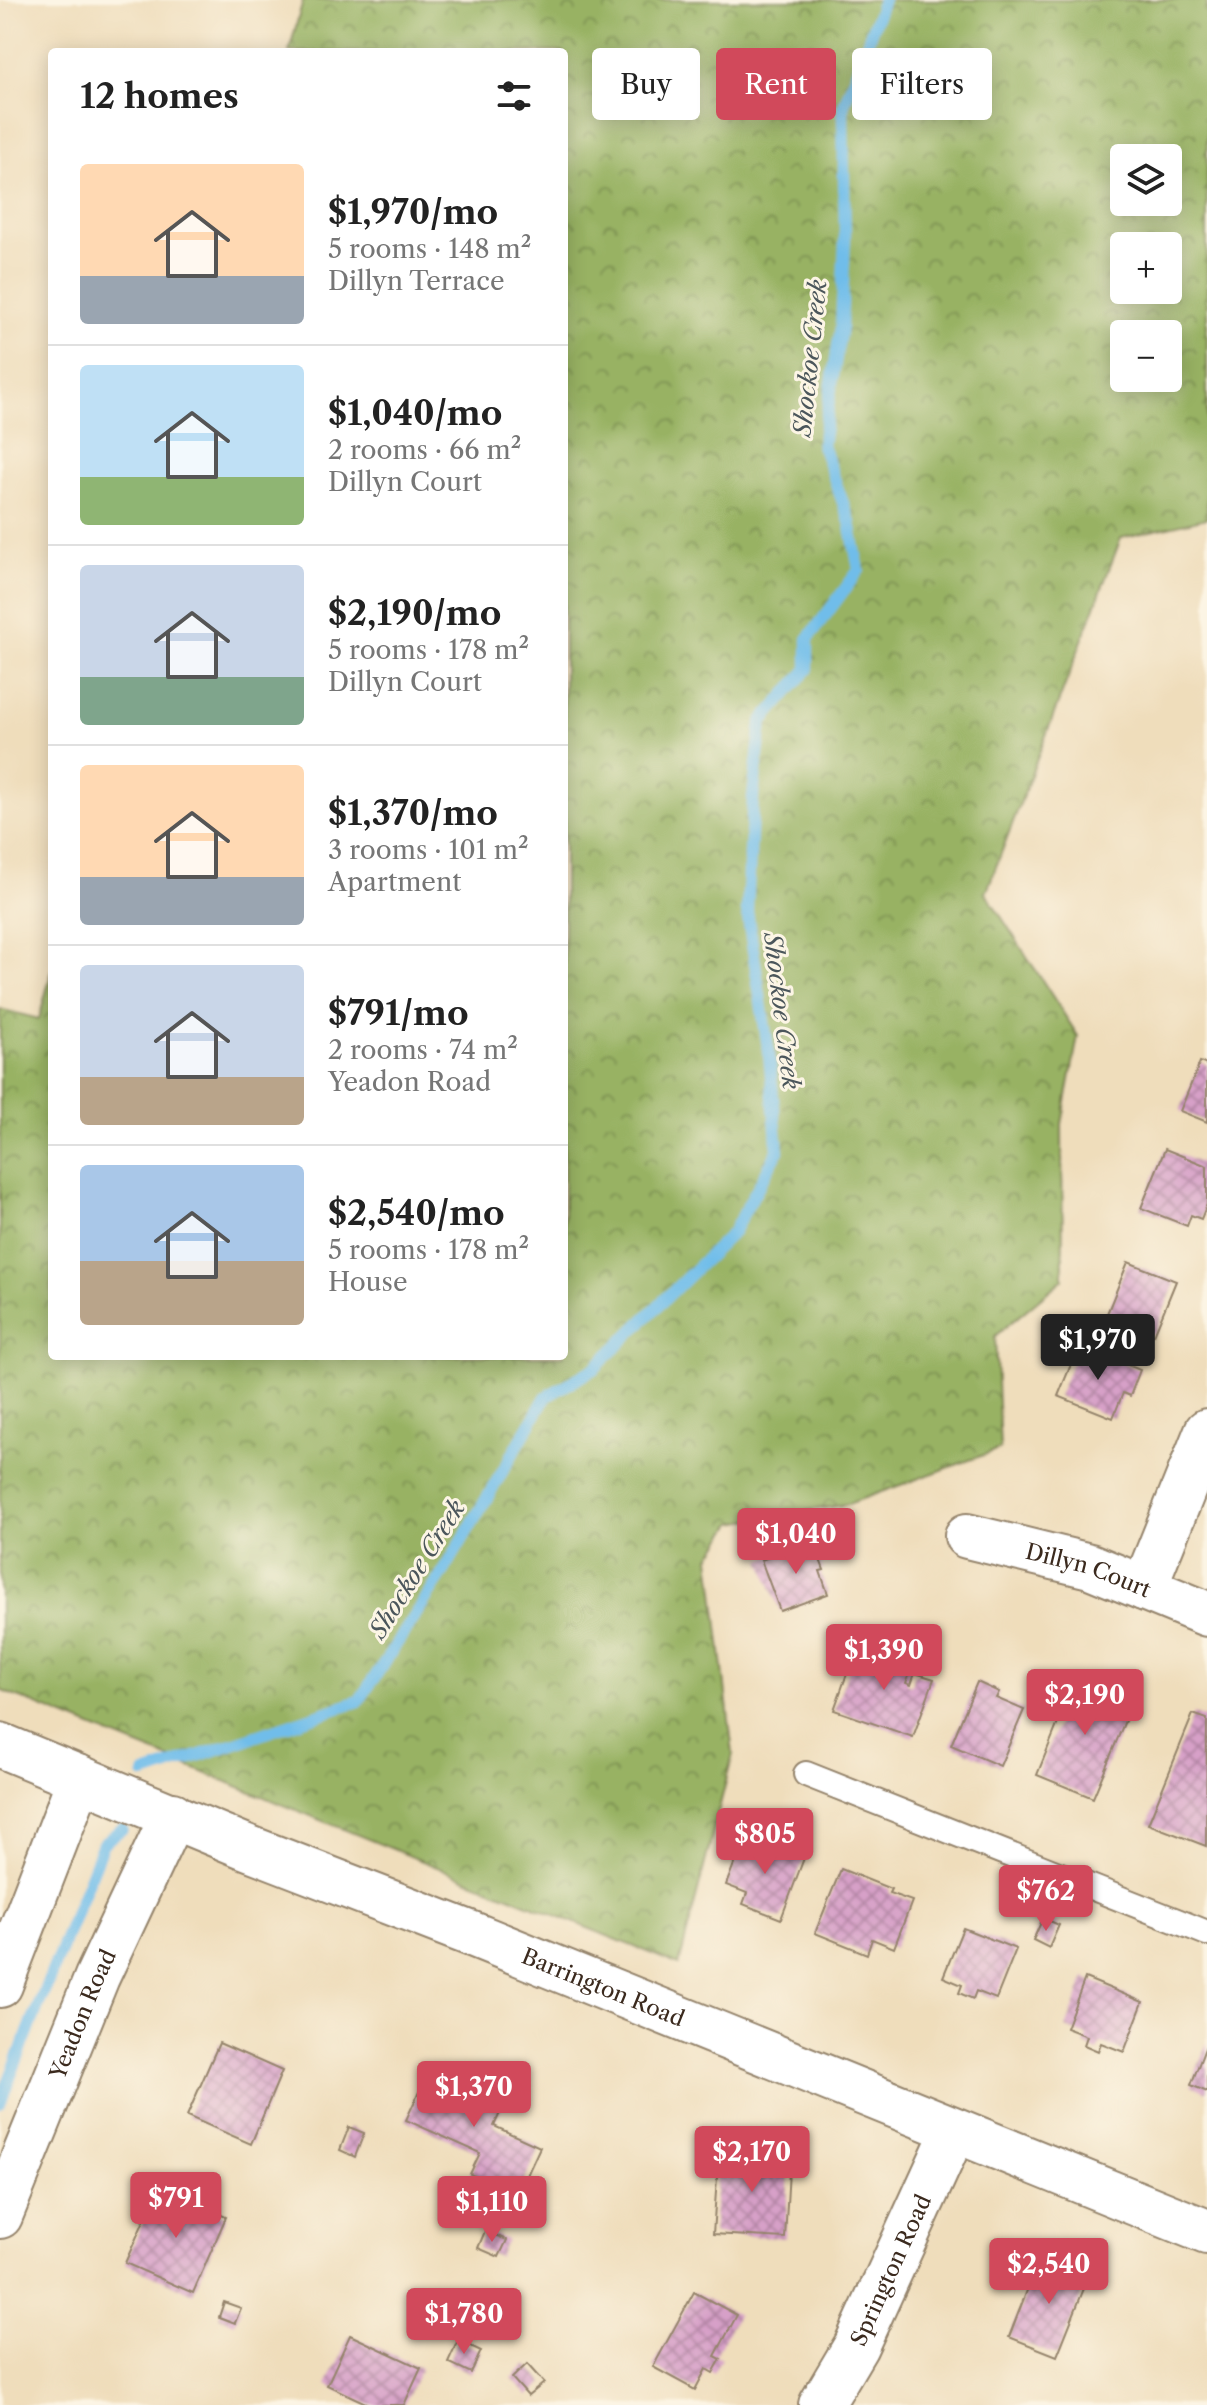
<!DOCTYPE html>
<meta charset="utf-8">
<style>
:root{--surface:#fff;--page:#f2f2f2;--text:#222;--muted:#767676;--line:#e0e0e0;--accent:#d1495b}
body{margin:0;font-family:"Libre Caslon Text",serif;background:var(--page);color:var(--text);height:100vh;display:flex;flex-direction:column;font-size:30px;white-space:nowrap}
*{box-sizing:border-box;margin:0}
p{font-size:26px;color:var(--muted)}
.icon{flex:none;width:44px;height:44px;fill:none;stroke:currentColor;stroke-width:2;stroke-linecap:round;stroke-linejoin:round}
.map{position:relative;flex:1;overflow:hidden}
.sheet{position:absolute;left:48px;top:48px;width:520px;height:1312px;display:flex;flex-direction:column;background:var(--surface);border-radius:8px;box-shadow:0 4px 20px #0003}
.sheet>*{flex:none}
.top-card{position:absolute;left:592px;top:48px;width:494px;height:72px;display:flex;gap:16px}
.tools{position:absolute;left:1110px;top:144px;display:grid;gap:16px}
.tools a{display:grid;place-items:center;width:72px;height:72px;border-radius:8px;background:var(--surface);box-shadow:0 4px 20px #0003;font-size:40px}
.price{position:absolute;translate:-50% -68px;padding:0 18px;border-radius:8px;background:var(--accent);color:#fff;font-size:26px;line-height:52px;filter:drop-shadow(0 2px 4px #0008)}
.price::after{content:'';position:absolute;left:50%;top:48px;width:24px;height:18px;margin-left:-12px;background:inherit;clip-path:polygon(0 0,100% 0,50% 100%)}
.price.selected{background:#222;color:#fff}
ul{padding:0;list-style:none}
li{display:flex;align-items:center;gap:24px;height:200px;padding:0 32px}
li+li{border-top:2px solid var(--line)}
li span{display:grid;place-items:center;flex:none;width:224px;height:160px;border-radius:8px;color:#555}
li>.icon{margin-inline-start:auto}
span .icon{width:96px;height:96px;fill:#fffc;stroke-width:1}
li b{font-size:34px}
h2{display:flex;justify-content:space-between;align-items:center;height:96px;padding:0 32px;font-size:34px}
.chip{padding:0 28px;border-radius:8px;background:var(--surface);box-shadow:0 4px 20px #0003;font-size:28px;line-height:72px}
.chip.selected{background:var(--accent);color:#fff}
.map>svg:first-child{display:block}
.forest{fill:url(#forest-crowns);stroke:#6a6e40;stroke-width:2;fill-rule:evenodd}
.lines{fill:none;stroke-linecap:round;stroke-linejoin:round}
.stream{stroke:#70bdea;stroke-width:12}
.building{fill:url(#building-cross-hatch)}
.service-casing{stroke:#95846c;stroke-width:28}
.minor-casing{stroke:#95846c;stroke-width:48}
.service{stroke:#fff;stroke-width:24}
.minor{stroke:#fff;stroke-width:44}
.labels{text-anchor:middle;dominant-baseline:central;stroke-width:6;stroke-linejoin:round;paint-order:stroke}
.street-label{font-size:22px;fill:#3b2a1e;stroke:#fcf5e5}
.water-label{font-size:24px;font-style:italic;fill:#4b565b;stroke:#fcf5e5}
</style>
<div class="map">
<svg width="1207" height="2405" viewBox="0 0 1207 2405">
<defs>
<pattern id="forest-crowns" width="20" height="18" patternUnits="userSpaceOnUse" patternTransform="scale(2)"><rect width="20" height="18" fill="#98b263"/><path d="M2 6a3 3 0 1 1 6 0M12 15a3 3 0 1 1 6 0" fill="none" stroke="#7d9151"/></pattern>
<pattern id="building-cross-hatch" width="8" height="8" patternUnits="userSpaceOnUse" patternTransform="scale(2)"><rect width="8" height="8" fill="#d7a0c8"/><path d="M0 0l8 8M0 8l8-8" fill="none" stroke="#b083a2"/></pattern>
</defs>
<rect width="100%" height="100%" fill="#fcf5e5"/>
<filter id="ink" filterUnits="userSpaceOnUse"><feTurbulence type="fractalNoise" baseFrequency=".0125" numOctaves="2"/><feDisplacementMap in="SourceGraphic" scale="16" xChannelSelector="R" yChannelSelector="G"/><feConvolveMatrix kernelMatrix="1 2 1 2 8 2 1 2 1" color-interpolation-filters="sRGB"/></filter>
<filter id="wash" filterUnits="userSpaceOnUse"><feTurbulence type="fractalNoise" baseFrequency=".006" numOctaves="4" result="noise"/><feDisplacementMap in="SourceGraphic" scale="32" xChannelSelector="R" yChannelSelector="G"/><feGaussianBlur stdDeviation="1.8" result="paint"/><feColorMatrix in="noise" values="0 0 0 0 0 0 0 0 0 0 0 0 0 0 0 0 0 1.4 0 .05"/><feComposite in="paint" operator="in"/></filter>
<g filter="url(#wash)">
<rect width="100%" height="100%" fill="#efddbb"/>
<!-- forest -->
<path class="forest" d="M303,0h904v518l-86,20 -135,355 92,143 -16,88 1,155 -68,57 5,113 -152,55 -115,19 -23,34 23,197 -54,211 -679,-275v-681l39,10 13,-49v386h512v-1304h-275zM1124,158h44v44h-44zM1124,246h44v44h-44zM1124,334h44v44h-44z"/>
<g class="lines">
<!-- stream -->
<g class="stream">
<path d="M145,1774l214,-73 84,-128 103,-176 49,-29 138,-136 45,-81 -9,-97 -22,-143 6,-114 9,-75 46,-53v-30l51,-69 -9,-48 -28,-77 19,-118 4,-87 -2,-133 40,-107"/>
<path d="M0,2103l103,-260 19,-14"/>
</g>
</g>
<g id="blocks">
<!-- building -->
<g class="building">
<path d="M1200,1062l7,3v57l-27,-11z"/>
<path d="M1165,1149l42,17v38l-6,15 -10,-4 -4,11 -46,-18z"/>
<path d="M1128,1262l48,19 -22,54 -48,-19z"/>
<path d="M1079,1345l61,25 -10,26 -7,-3 -10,25 -55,-22z"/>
<path d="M813,1541l11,29 -4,1 8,23 -48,17 -19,-51z"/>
<path d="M857,1646l55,20 -6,17 5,2 4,-12 19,6 -21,58 -79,-27z"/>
<path d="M1077,1676l57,23 -41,99 -56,-23z"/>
<path d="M977,1682l22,10 -3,6 28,12 -24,56 -49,-21z"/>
<path d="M1193,1714l14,5 -1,127 -58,-22z"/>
<path d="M745,1836l59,22 -23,61 -38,-15 4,-11 -21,-8z"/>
<path d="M841,1869l50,20 -2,4 23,8 -18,47 -22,-9 -5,15 -52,-21z"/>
<path d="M1043,1918l16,7 -10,23 -16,-8z"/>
<path d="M963,1928l53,21 -20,50 -20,-8 -3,8 -14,-6 3,-8 -19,-8z"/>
<path d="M1085,1978l58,24 -19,50 -23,-9 -3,8 -14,-6 3,-9 -21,-8z"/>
<path d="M219,2043l63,28 -31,73 -64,-28z"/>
<path d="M1207,2043v49l-16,-7z"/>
<path d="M430,2068l75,34 -11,24 46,21 -22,48 -48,-21 10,-21 -74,-33z"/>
<path d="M349,2127l15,6 -9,24 -15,-7z"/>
<path d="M719,2149l71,5 -5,84 -72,-4z"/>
<path d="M159,2187l67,30 -33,76 -68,-30z"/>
<path d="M485,2231l22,9 -8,17 -21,-9z"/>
<path d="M1040,2257l49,19 -32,80 -48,-19z"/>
<path d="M694,2292l43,23 -22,41 6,3 -8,14 -7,-4 -11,21 -42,-23z"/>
<path d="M224,2302l17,6 -6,15 -16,-6z"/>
<path d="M350,2335l71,33 -17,37h-34l-43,-20z"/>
<path d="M458,2340l23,11 -10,22 -23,-11z"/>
<path d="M527,2364l17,19 -16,13 -16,-18z"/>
</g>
</g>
</g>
<g filter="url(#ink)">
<use href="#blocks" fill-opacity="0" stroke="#95846c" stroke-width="2"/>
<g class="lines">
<defs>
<path id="service" d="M806,1774l401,159"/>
<g id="minor">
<path id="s1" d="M967,1536l123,30 117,48"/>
<path d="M1144,1588l63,-157"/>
<path id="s2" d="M0,1745l244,101 228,88 735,298"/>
<path d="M0,1985l80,-207"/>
<path id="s3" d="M0,2216l97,-239 76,-162"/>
<path id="s4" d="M821,2405l35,-59 98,-215"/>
</g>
</defs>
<!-- service casing -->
<use href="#service" class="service-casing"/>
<!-- minor casing -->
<use href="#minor" class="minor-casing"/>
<!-- service -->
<use href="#service" class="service"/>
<!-- minor -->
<use href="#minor" class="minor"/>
</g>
</g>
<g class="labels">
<!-- street labels -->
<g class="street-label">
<text stroke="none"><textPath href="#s1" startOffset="126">Dillyn Court</textPath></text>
<text stroke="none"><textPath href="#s2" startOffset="650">Barrington Road</textPath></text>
<text stroke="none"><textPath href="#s3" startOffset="218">Yeadon Road</textPath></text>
<text stroke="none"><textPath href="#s4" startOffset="152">Springton Road</textPath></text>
</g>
<!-- water labels -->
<g class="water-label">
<text transform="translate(810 358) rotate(-84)">Shockoe Creek</text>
<text transform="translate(782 1011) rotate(83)">Shockoe Creek</text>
<text transform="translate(417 1569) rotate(-58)">Shockoe Creek</text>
</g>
</g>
</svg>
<div class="tools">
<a><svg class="icon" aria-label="layers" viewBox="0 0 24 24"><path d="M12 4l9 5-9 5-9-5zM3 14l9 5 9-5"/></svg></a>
<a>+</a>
<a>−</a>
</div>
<b class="price selected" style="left:1098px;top:1382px">$1,970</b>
<b class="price" style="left:796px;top:1576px">$1,040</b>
<b class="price" style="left:884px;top:1692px">$1,390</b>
<b class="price" style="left:1085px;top:1737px">$2,190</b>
<b class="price" style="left:765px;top:1876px">$805</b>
<b class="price" style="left:1046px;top:1933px">$762</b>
<b class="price" style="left:474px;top:2129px">$1,370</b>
<b class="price" style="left:752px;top:2194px">$2,170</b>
<b class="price" style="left:176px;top:2240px">$791</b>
<b class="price" style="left:492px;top:2244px">$1,110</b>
<b class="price" style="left:1049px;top:2306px">$2,540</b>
<b class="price" style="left:464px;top:2356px">$1,780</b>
<div class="top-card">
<a class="chip">Buy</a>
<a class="chip selected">Rent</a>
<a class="chip">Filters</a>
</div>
<section class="sheet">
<h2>12 homes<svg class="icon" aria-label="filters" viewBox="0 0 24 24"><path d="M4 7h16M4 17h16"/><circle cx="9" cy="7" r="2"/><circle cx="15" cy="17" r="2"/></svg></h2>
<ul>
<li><span style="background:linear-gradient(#ffd9b3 70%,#9aa5b1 0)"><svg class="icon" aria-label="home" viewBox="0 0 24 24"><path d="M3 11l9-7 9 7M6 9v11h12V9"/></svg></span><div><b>$1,970/mo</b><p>5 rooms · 148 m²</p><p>Dillyn Terrace</p></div></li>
<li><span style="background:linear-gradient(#bfe0f5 70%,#8fb573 0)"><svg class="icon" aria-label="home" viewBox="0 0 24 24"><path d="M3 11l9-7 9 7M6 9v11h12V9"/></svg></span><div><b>$1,040/mo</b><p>2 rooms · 66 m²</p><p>Dillyn Court</p></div></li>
<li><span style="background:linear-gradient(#c9d6e8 70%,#7fa58c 0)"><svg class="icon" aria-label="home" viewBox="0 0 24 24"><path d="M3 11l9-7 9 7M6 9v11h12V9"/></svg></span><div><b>$2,190/mo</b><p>5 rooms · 178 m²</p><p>Dillyn Court</p></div></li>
<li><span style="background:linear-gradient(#ffd9b3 70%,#9aa5b1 0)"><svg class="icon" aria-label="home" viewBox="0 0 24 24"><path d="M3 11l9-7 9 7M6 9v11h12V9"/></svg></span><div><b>$1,370/mo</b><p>3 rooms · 101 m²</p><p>Apartment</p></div></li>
<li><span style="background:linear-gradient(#c9d6e8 70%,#b9a48a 0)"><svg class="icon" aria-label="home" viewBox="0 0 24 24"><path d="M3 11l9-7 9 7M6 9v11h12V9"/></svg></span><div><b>$791/mo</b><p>2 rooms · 74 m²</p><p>Yeadon Road</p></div></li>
<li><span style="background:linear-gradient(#a9c7e8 60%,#b9a48a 0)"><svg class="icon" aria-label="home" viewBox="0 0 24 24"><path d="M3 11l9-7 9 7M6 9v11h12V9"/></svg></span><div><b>$2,540/mo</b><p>5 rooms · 178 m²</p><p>House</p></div></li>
</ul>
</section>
</div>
